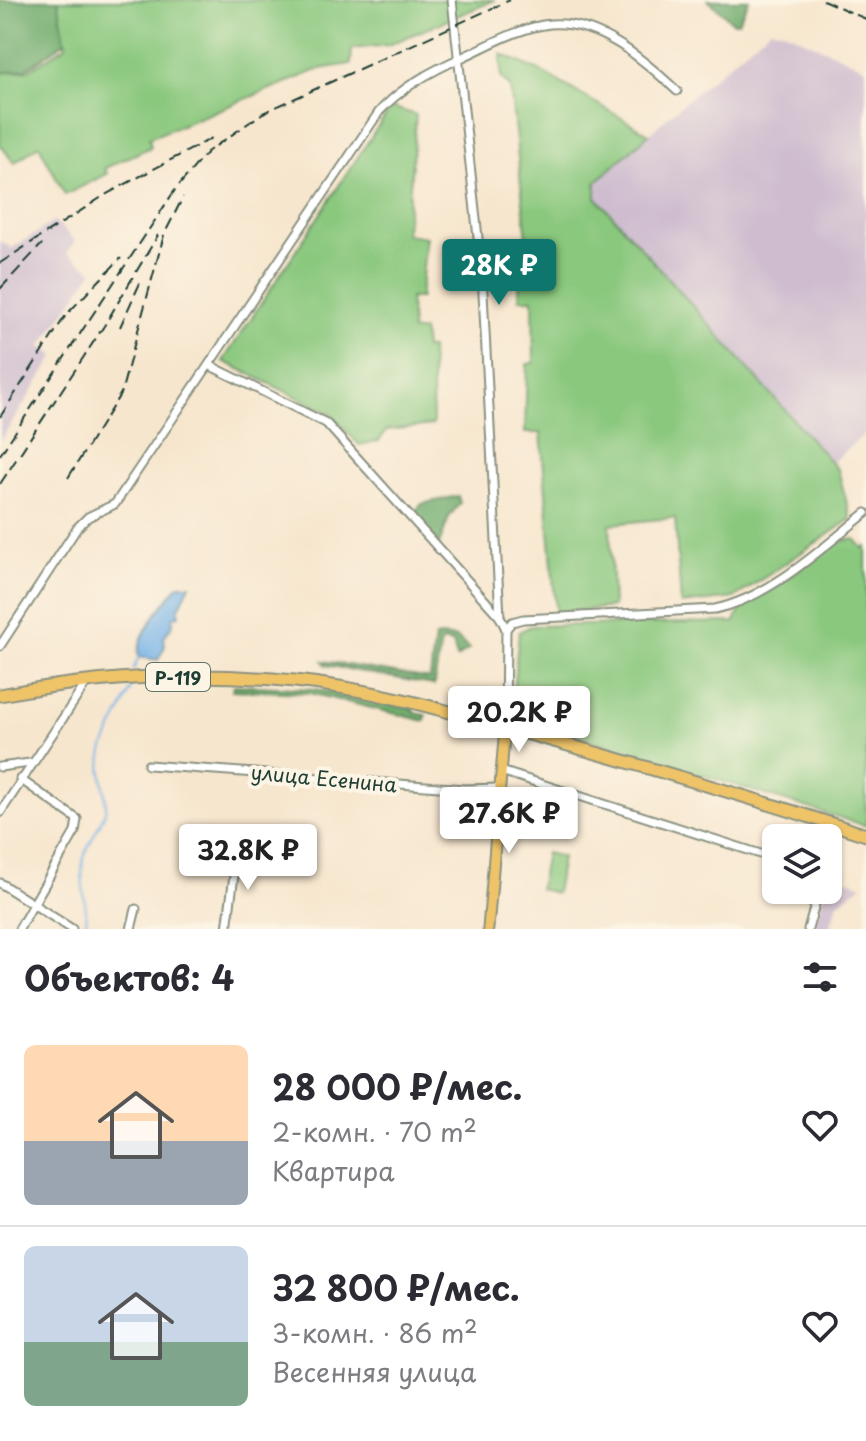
<!DOCTYPE html>
<html lang="ru">
<meta charset="utf-8">
<style>
:root{--surface:#fff;--page:#f2f2f3;--text:#2b2b33;--muted:#7c7c81;--line:#e1e1e2;--accent:#0f766e}
body{margin:0;font-family:"Playpen Sans",sans-serif;background:var(--page);color:var(--text);height:100vh;display:flex;flex-direction:column;font-size:30px;white-space:nowrap}
*{box-sizing:border-box;margin:0}
p{font-size:26px;color:var(--muted)}
.icon{flex:none;width:44px;height:44px;fill:none;stroke:currentColor;stroke-width:2;stroke-linecap:round;stroke-linejoin:round}
.map{position:relative;height:929px;overflow:hidden}
.panel{display:flex;flex-direction:column;background:var(--surface);flex:1}
.panel>*{flex:none}
.tools{position:absolute;left:762px;top:824px;display:grid;gap:16px}
.tools a{display:grid;place-items:center;width:80px;height:80px;border-radius:12px;background:var(--surface);box-shadow:0 2px 6px #0004;font-size:40px}
.price{position:absolute;translate:-50% -68px;padding:0 18px;border-radius:8px;background:#fff;color:#222;font-size:26px;line-height:52px;filter:drop-shadow(0 2px 4px #0008)}
.price::after{content:'';position:absolute;left:50%;top:48px;width:24px;height:18px;margin-left:-12px;background:inherit;clip-path:polygon(0 0,100% 0,50% 100%)}
.price.current{background:var(--accent);color:#fff}
ul{padding:0;list-style:none}
li{display:flex;align-items:center;gap:24px;height:200px;padding:0 24px}
li+li{border-top:2px solid var(--line)}
li span{display:grid;place-items:center;flex:none;width:224px;height:160px;border-radius:12px;color:#555}
li>.icon{margin-inline-start:auto}
span .icon{width:96px;height:96px;fill:#fffc;stroke-width:1}
li b{font-size:34px}
h2{display:flex;justify-content:space-between;align-items:center;height:96px;padding:0 24px;font-size:34px}
.map>svg:first-child{display:block}
.industrial{fill:#cfbdcf}
.green{fill:#8ac87e;stroke:#548259;stroke-width:2}
.forest{fill:#6fac6d;stroke:#477450;stroke-width:2}
.water{fill:#76b3e8;stroke:#4a788e;stroke-width:2}
.lines{fill:none;stroke-linecap:round;stroke-linejoin:round}
.stream{stroke:#76b3e8;stroke-width:2}
.minor-casing{stroke:#8b9281;stroke-width:11}
.major-casing{stroke:#8b9281;stroke-width:13}
.highway-casing{stroke:#8b9281;stroke-width:15}
.minor{stroke:#fff;stroke-width:7}
.major{stroke:#efc469;stroke-width:9}
.highway{stroke:#efc469;stroke-width:11}
.rail{stroke:#1f3d34;stroke-width:2;stroke-dasharray:12 6;stroke-linecap:butt}
.labels{text-anchor:middle;dominant-baseline:central;stroke-width:8;stroke-linejoin:round;paint-order:stroke}
.shield{fill:#fcf5e5;stroke:#617469;stroke-width:2}
.shield-label{font-size:18px;font-weight:bold;fill:#1f3d34}
.street-label{font-size:20px;fill:#1f3d34;stroke:#fcf5e5}
</style>
<div class="map">
<svg width="866" height="929" viewBox="0 0 866 929">
<rect width="100%" height="100%" fill="#fcf5e5"/>
<filter id="ink" filterUnits="userSpaceOnUse"><feTurbulence type="fractalNoise" baseFrequency=".0125" numOctaves="2"/><feDisplacementMap in="SourceGraphic" scale="16" xChannelSelector="R" yChannelSelector="G"/><feConvolveMatrix kernelMatrix="1 2 1 2 8 2 1 2 1" color-interpolation-filters="sRGB"/></filter>
<filter id="wash" filterUnits="userSpaceOnUse"><feTurbulence type="fractalNoise" baseFrequency=".006" numOctaves="4" result="noise"/><feDisplacementMap in="SourceGraphic" scale="32" xChannelSelector="R" yChannelSelector="G"/><feGaussianBlur stdDeviation="1.8" result="paint"/><feColorMatrix in="noise" values="0 0 0 0 0 0 0 0 0 0 0 0 0 0 0 0 0 1.4 0 .05"/><feComposite in="paint" operator="in"/></filter>
<g filter="url(#wash)">
<rect width="100%" height="100%" fill="#f7e6ce"/>
<!-- industrial -->
<g class="industrial">
<path d="M770,29l12,1 84,38v365l-34,29 -236,-265 -2,-7 2,-8 76,-69z"/>
<path d="M55,221l20,20 -8,12 26,18 -52,75 14,10 -55,85v-200l12,7z"/>
<path d="M831,873l31,12 -24,18 -9,26h-16z"/>
</g>
<!-- green -->
<g class="green">
<path d="M58,0h437l-107,45 -36,4 -1,15 -31,5 -171,69 2,9 -46,21 2,6 -42,21 -26,-50 -25,18 -14,-19v-71l29,-3 37,-24z"/>
<path d="M501,54l41,18 107,62 -53,48v15l242,273 13,49 -117,79 -53,6 -6,-86h-3l-62,6 3,83 -57,6 -15,-180h-16l2,-69 7,-1 -1,-64h-14l1,-35h7v-26l-17,-151 -9,-10z"/>
<path d="M391,107l25,8 -10,119 20,3 -6,61h-10l2,33h11l2,17h6l2,77 -46,5 -8,11 -20,4 -29,-32 -107,-52z"/>
<path d="M855,539l8,9 3,-2v280l-337,-105 1,-17 -17,-12 6,-60 12,-6 204,-4 5,-12 96,-68z"/>
<path d="M546,853l16,4 -6,36 -17,-4z"/>
</g>
<!-- forest -->
<g class="forest">
<path d="M0,0h58l7,42 -39,27 -26,4z"/>
<path d="M708,0h41l-11,22h-5z"/>
<path d="M458,496l2,7 -11,14 -10,28 -24,-34 7,-7z"/>
<path d="M440,636l17,2 12,11 -12,9 -4,-15 -12,-2 -7,44 -108,-20 -3,-4 107,18 5,-42z"/>
<path d="M234,685l82,4 97,20 2,4 11,2 -1,6 -115,-28 -78,-3z"/>
</g>
<!-- water -->
<path class="water" d="M179,585h11l-12,25 1,6 -6,1v7l-9,13 1,9 -7,14 -19,-3c-5,-18 28,-58 40,-72z"/>
<g class="lines">
<!-- stream -->
<g class="stream">
<path d="M133,670l6,-13"/>
<path d="M86,929c3,-23 -7,-43 -3,-67 3,-19 23,-42 23,-56 0,-19 -8,-34 -3,-55 7,-24 22,-41 29,-67"/>
</g>
</g>
</g>
<g filter="url(#ink)">
<g class="lines">
<defs>
<g id="minor">
<path d="M452,0l30,274 18,343"/>
<path d="M209,365l117,58 174,194 6,12"/>
<path d="M506,629l6,-7 11,-3 192,-10c56,-12 107,-61 151,-96"/>
<path d="M0,646l77,-118 11,-11 27,-13 264,-392c22,-25 54,-42 86,-56 26,-12 56,-29 85,-32 49,-4 94,36 127,67"/>
<path d="M505,727l1,-98"/>
<path d="M148,765l317,24 34,-1"/>
<path d="M0,767l30,-4"/>
<path d="M501,771l275,88"/>
<path d="M0,813l87,-131"/>
<path d="M0,883l72,46"/>
<path d="M19,929l56,-97 2,-13 -57,-40"/>
<path d="M131,929l5,-20"/>
<path d="M227,929l10,-77"/>
<path d="M808,929l11,-39"/>
</g>
<path id="major" d="M488,929l17,-202"/>
<path id="highway" d="M0,695c97,-19 196,-24 295,-14 82,8 162,33 241,55 111,31 221,63 330,99"/>
</defs>
<!-- minor casing -->
<use href="#minor" class="minor-casing"/>
<!-- major casing -->
<use href="#major" class="major-casing"/>
<!-- highway casing -->
<use href="#highway" class="highway-casing"/>
<!-- minor -->
<use href="#minor" class="minor"/>
<!-- major -->
<use href="#major" class="major"/>
<!-- highway -->
<use href="#highway" class="highway"/>
<!-- rail -->
<g class="rail">
<path d="M823,0l43,19"/>
<path d="M0,263l105,-68 107,-57"/>
<path d="M0,289l42,-45"/>
<path d="M120,327l20,-44"/>
<path d="M0,417l66,-102 55,-57"/>
<path d="M0,455l175,-265 32,-38 56,-39 247,-113"/>
<path d="M68,478l53,-85 43,-158 19,-38"/>
<path d="M0,484l104,-158 54,-91"/>
</g>
</g>
</g>
<g class="labels">
<!-- shield labels -->
<rect class="shield" x="146" y="663" width="64" height="28" rx="6"/>
<g class="shield-label">
<text x="178" y="677">Р-119</text>
</g>
<!-- street labels -->
<g class="street-label">
<text transform="translate(324 778) rotate(5)">улица Есенина</text>
</g>
</g>
</svg>
<div class="tools">
<a><svg class="icon" aria-label="layers" viewBox="0 0 24 24"><path d="M12 4l9 5-9 5-9-5zM3 14l9 5 9-5"/></svg></a>
</div>
<b class="price current" style="left:499px;top:307px">28K ₽</b>
<b class="price" style="left:519px;top:754px">20.2K ₽</b>
<b class="price" style="left:509px;top:855px">27.6K ₽</b>
<b class="price" style="left:248px;top:892px">32.8K ₽</b>
</div>
<section class="panel">
<h2>Объектов: 4<svg class="icon" aria-label="filters" viewBox="0 0 24 24"><path d="M4 7h16M4 17h16"/><circle cx="9" cy="7" r="2"/><circle cx="15" cy="17" r="2"/></svg></h2>
<ul>
<li><span style="background:linear-gradient(#ffd9b3 60%,#9aa5b1 0)"><svg class="icon" aria-label="home" viewBox="0 0 24 24"><path d="M3 11l9-7 9 7M6 9v11h12V9"/></svg></span><div><b>28 000 ₽/мес.</b><p>2-комн. · 70 m²</p><p>Квартира</p></div><svg class="icon" aria-label="heart" viewBox="0 0 24 24"><path d="M12 20l-8-8c-3-5 5-10 8-4 3-6 11-1 8 4z"/></svg></li>
<li><span style="background:linear-gradient(#c9d6e8 60%,#7fa58c 0)"><svg class="icon" aria-label="home" viewBox="0 0 24 24"><path d="M3 11l9-7 9 7M6 9v11h12V9"/></svg></span><div><b>32 800 ₽/мес.</b><p>3-комн. · 86 m²</p><p>Весенняя улица</p></div><svg class="icon" aria-label="heart" viewBox="0 0 24 24"><path d="M12 20l-8-8c-3-5 5-10 8-4 3-6 11-1 8 4z"/></svg></li>
</ul>
</section>
